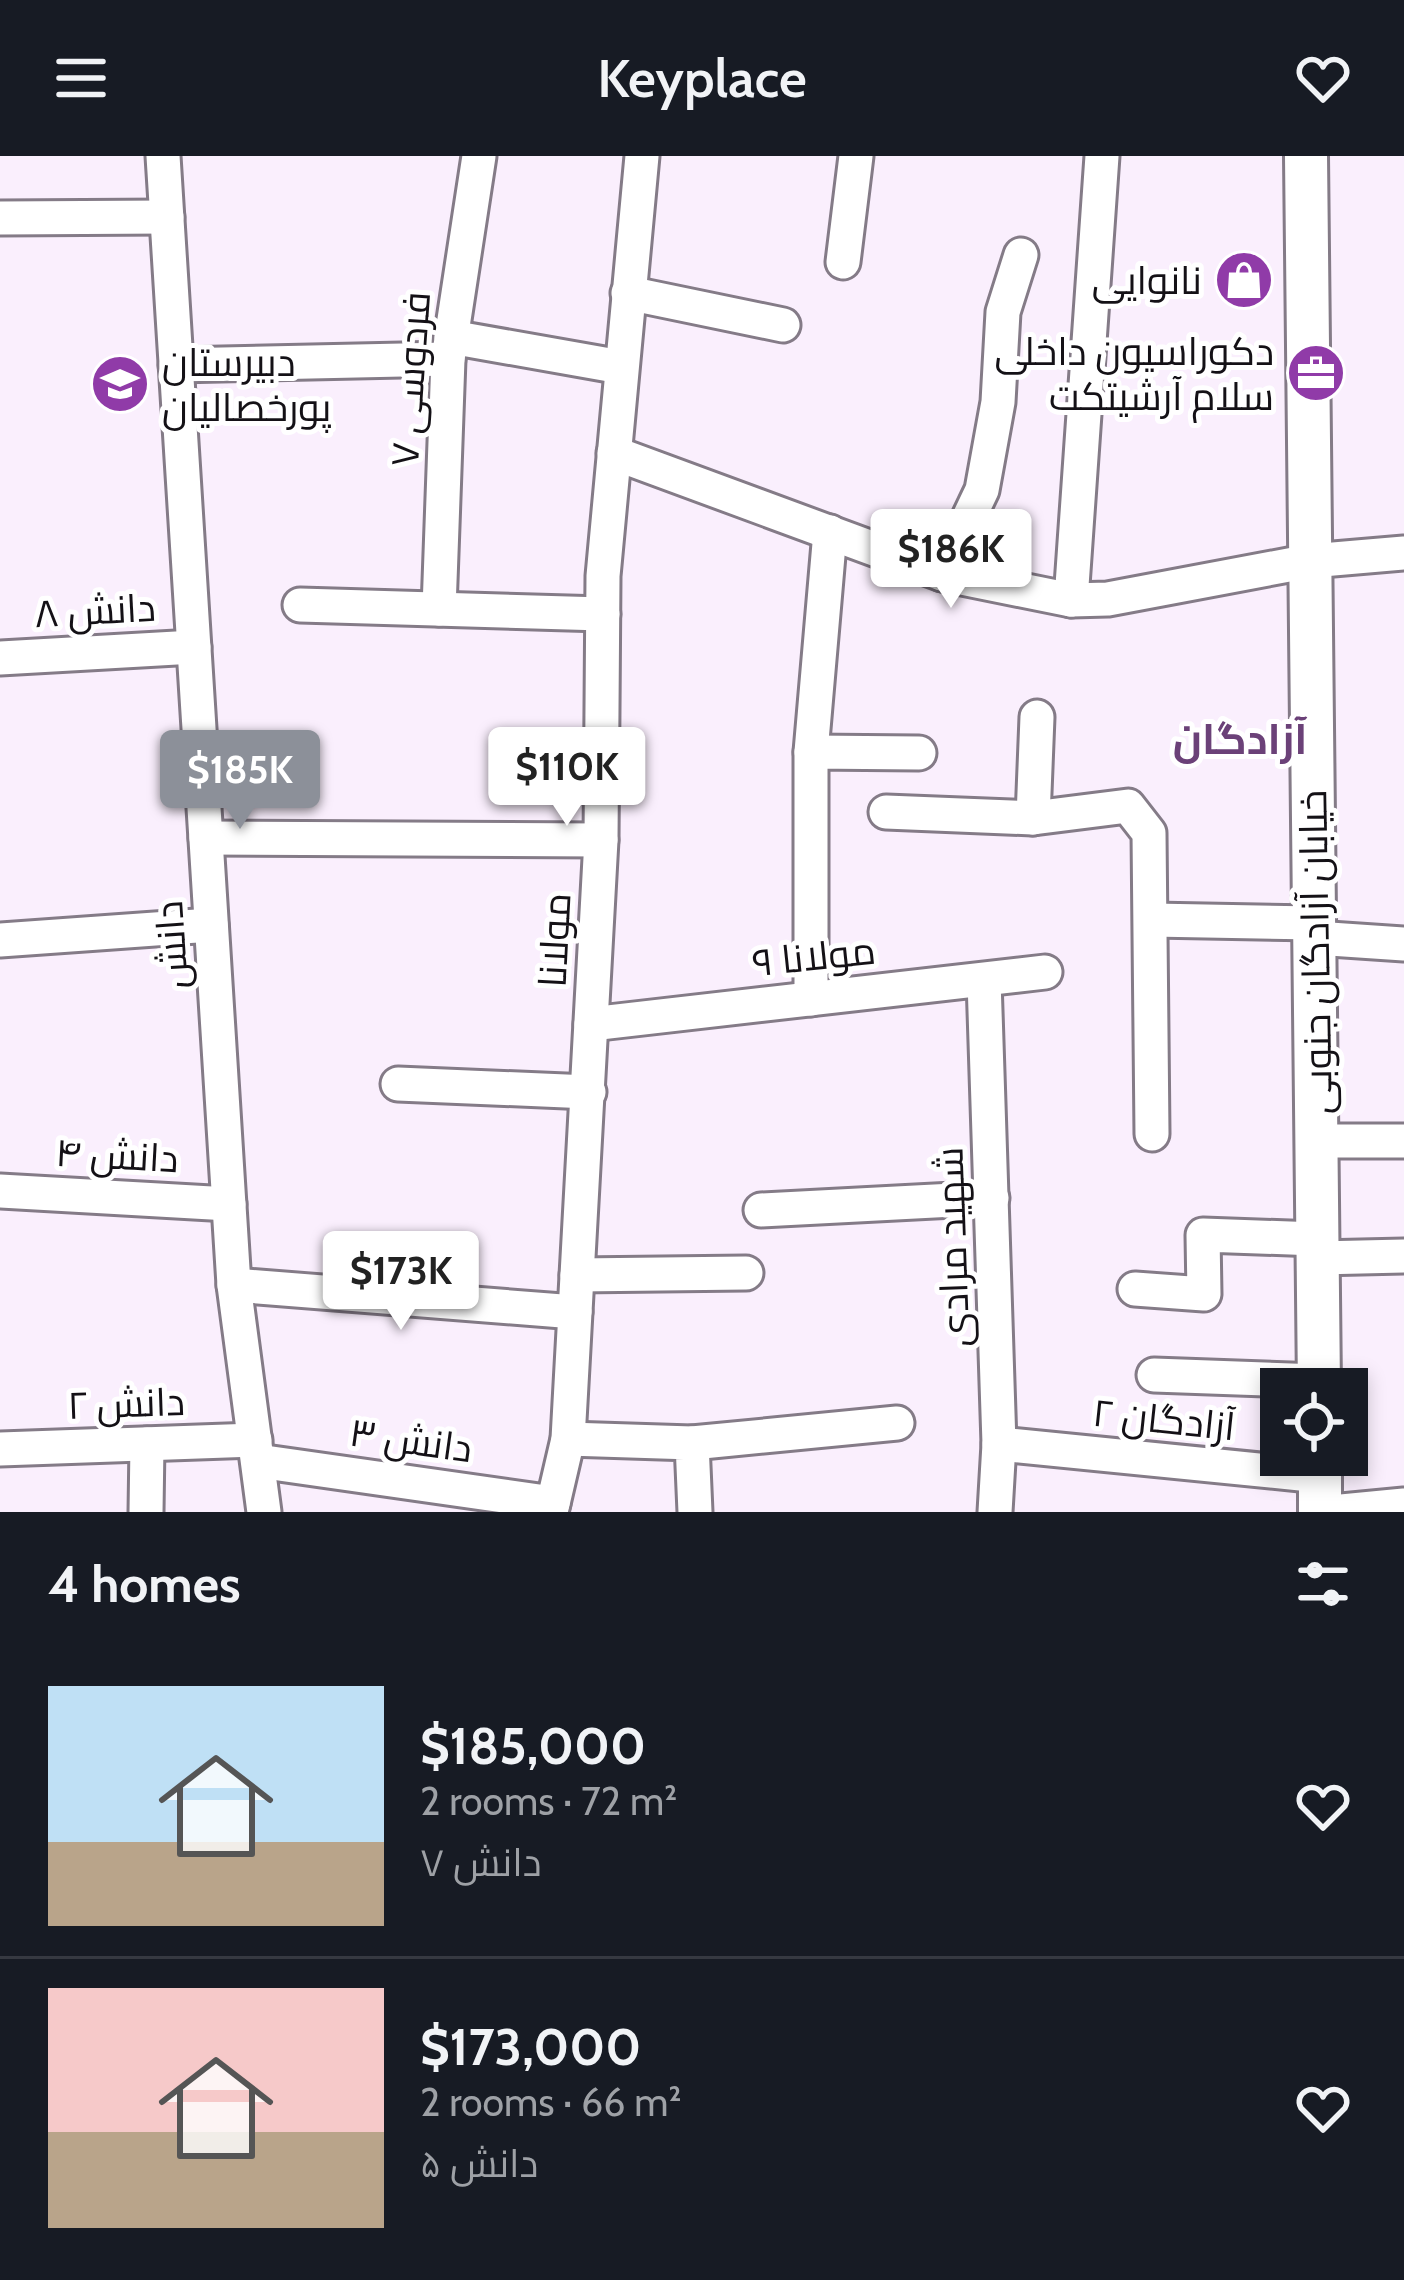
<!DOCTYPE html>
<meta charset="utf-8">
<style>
:root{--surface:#171b24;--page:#242831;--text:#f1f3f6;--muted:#9ea1a6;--line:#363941;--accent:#8c9099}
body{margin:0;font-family:Cabin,Cairo,sans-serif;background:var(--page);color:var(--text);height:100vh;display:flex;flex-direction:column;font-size:45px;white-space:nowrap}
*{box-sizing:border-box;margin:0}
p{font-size:39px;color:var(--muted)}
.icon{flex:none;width:66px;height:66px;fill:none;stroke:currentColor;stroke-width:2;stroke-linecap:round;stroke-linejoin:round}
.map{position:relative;height:1356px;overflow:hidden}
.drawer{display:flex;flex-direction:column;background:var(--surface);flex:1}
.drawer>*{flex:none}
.tools{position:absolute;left:1260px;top:1212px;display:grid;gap:24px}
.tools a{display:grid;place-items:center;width:108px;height:108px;border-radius:0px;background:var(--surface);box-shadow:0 6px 18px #0003;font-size:60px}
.price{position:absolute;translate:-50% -102px;padding:0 27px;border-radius:12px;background:#fff;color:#222;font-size:39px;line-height:78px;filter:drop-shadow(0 3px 6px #0008)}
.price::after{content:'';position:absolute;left:50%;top:72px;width:36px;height:27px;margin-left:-18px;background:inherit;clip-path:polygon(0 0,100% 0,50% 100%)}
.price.on{background:var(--accent);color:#fff}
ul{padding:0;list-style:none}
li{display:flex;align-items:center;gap:36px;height:300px;padding:0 48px}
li+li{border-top:3px solid var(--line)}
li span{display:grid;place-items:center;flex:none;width:336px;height:240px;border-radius:0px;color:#555}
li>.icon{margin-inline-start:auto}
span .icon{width:144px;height:144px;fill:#fffc;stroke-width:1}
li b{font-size:51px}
h2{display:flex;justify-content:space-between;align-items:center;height:144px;padding:0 48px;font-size:51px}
header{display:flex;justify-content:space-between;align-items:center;height:156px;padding:0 48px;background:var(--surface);font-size:54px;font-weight:600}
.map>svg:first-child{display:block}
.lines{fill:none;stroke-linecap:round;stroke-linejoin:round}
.minor-casing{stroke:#847b87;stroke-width:39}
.major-casing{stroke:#847b87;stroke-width:48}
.minor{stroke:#fff;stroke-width:33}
.major{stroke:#fff;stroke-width:42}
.labels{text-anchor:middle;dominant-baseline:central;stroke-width:10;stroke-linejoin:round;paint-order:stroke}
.poi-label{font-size:39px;fill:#141116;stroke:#fff;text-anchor:end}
.street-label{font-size:39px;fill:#141116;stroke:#fff}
.neighbourhood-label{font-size:42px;font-weight:bold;fill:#6b4178;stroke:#fff}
</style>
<header><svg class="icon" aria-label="menu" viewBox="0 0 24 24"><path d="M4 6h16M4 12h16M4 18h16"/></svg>Keyplace<svg class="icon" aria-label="heart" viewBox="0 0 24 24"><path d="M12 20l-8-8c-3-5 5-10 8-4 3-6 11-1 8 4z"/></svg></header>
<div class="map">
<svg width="1404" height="1356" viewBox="0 0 1404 1356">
<rect width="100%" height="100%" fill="#faeffd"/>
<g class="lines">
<defs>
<g id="minor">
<path d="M163,0l71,1129 30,227"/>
<path d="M0,62l167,-1"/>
<path d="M843,106l13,-106"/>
<path d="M628,137l155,32"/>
<path d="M451,181l170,30"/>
<path d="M176,209l272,-6"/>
<path d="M614,297l328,121 129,26 37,-1 202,-38 94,-8"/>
<path d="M942,418l40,-84 16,-88 5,-90 18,-57"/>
<path d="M1071,444l31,-444"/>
<path d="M300,449l303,9"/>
<path d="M439,453l9,-250 31,-203"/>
<path d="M0,502l194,-11"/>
<path d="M811,596l19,-220"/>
<path d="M886,656l147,6 95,-12 21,27 3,301"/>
<path d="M1033,662l4,-101"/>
<path d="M206,682l395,2"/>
<path d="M1152,764l163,3"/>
<path d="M1315,782l89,6"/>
<path d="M0,784l211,-15"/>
<path d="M984,824l15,464 -4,68"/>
<path d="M811,843v-247l108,1"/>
<path d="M591,868l454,-52"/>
<path d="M398,928l191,8"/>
<path d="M1317,985h87"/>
<path d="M0,1035l229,13"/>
<path d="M761,1054l231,-12"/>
<path d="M1318,1102l86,-2"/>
<path d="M577,1119l169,-2"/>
<path d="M234,1129l341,27"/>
<path d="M1135,1133l69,5 -1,-59 114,4"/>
<path d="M1154,1219l165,6"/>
<path d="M568,1283l124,4 3,69"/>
<path d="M692,1287l205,-20"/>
<path d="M999,1288l321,32"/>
<path d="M0,1293l255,-9"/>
<path d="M258,1305l295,42"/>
<path d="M146,1356l1,-68"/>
<path d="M551,1356l17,-73 33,-599 2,-264 39,-420"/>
<path d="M1331,1356l73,-7"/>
</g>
<g id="major">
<path d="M1306,0l13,1233"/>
<path d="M1320,1299v57"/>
</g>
</defs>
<!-- minor casing -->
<use href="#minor" class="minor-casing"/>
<!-- major casing -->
<use href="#major" class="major-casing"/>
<!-- minor -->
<use href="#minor" class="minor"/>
<!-- major -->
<use href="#major" class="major"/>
</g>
<!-- icons -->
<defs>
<symbol id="shop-disc" viewBox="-11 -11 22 22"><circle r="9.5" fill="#903ba8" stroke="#fff"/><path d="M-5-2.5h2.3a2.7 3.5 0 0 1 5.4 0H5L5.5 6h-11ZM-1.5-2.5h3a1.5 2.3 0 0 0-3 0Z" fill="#fff"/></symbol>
<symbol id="office-disc" viewBox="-11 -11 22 22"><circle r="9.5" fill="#903ba8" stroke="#fff"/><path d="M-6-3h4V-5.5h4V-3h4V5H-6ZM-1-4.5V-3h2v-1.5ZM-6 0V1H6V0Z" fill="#fff"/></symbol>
<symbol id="school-disc" viewBox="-11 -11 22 22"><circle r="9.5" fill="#903ba8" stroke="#fff"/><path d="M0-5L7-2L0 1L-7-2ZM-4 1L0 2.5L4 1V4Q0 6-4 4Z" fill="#fff"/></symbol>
</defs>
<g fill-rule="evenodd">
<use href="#shop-disc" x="1211" y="91" width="66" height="66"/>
<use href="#office-disc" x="1283" y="184" width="66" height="66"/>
<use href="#school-disc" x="87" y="195" width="66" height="66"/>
</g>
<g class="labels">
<!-- poi labels -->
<g class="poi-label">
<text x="1202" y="124">نانوایی</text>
<text x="1274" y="195">دکوراسیون داخلى<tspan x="1274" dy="45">سلام آرشیتکت</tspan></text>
<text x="162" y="206" text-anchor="start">دبیرستان<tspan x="162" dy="45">پورخصالیان</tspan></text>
</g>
<!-- street labels -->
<g class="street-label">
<text transform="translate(410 223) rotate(-86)">فردوسی ۷</text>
<text transform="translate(95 454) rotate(-3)">دانش ۸</text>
<text transform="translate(554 784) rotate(-87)">مولانا</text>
<text transform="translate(171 789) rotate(-94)">دانش</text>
<text transform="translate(1315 796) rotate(-91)">خیابان آزادگان جنوبی</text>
<text transform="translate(814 800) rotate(-6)">مولانا ۹</text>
<text transform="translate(117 999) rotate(3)">دانش ۴</text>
<text transform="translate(952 1091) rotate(-92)">شهید مرادی</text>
<text transform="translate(126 1247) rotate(-2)">دانش ۲</text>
<text transform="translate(1164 1263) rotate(6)">آزادگان ۲</text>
<text transform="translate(411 1284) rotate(8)">دانش ۳</text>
</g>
<!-- neighbourhood labels -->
<g class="neighbourhood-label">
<text x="1240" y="583">آزادگان</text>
</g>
</g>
</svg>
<div class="tools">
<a><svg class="icon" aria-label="locate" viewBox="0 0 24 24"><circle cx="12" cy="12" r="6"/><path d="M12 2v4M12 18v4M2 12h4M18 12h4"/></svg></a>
</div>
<b class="price" style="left:951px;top:455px">$186K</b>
<b class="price" style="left:567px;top:673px">$110K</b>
<b class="price on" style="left:240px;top:676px">$185K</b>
<b class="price" style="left:401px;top:1177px">$173K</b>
</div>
<section class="drawer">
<h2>4 homes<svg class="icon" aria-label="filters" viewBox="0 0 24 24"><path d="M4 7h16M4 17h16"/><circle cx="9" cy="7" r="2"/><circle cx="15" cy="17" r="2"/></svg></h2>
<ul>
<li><span style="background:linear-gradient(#bfe0f5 65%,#b9a48a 0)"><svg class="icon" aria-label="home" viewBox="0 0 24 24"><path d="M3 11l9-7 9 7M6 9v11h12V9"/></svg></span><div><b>$185,000</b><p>2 rooms · 72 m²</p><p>دانش ۷</p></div><svg class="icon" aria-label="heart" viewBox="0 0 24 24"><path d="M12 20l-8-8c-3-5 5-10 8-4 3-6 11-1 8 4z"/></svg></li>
<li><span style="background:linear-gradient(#f6c9c9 60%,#b9a48a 0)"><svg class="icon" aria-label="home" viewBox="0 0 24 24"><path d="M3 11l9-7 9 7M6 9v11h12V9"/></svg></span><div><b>$173,000</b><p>2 rooms · 66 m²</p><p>دانش ۵</p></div><svg class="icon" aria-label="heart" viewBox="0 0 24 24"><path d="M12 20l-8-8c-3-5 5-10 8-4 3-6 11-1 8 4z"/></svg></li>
</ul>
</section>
